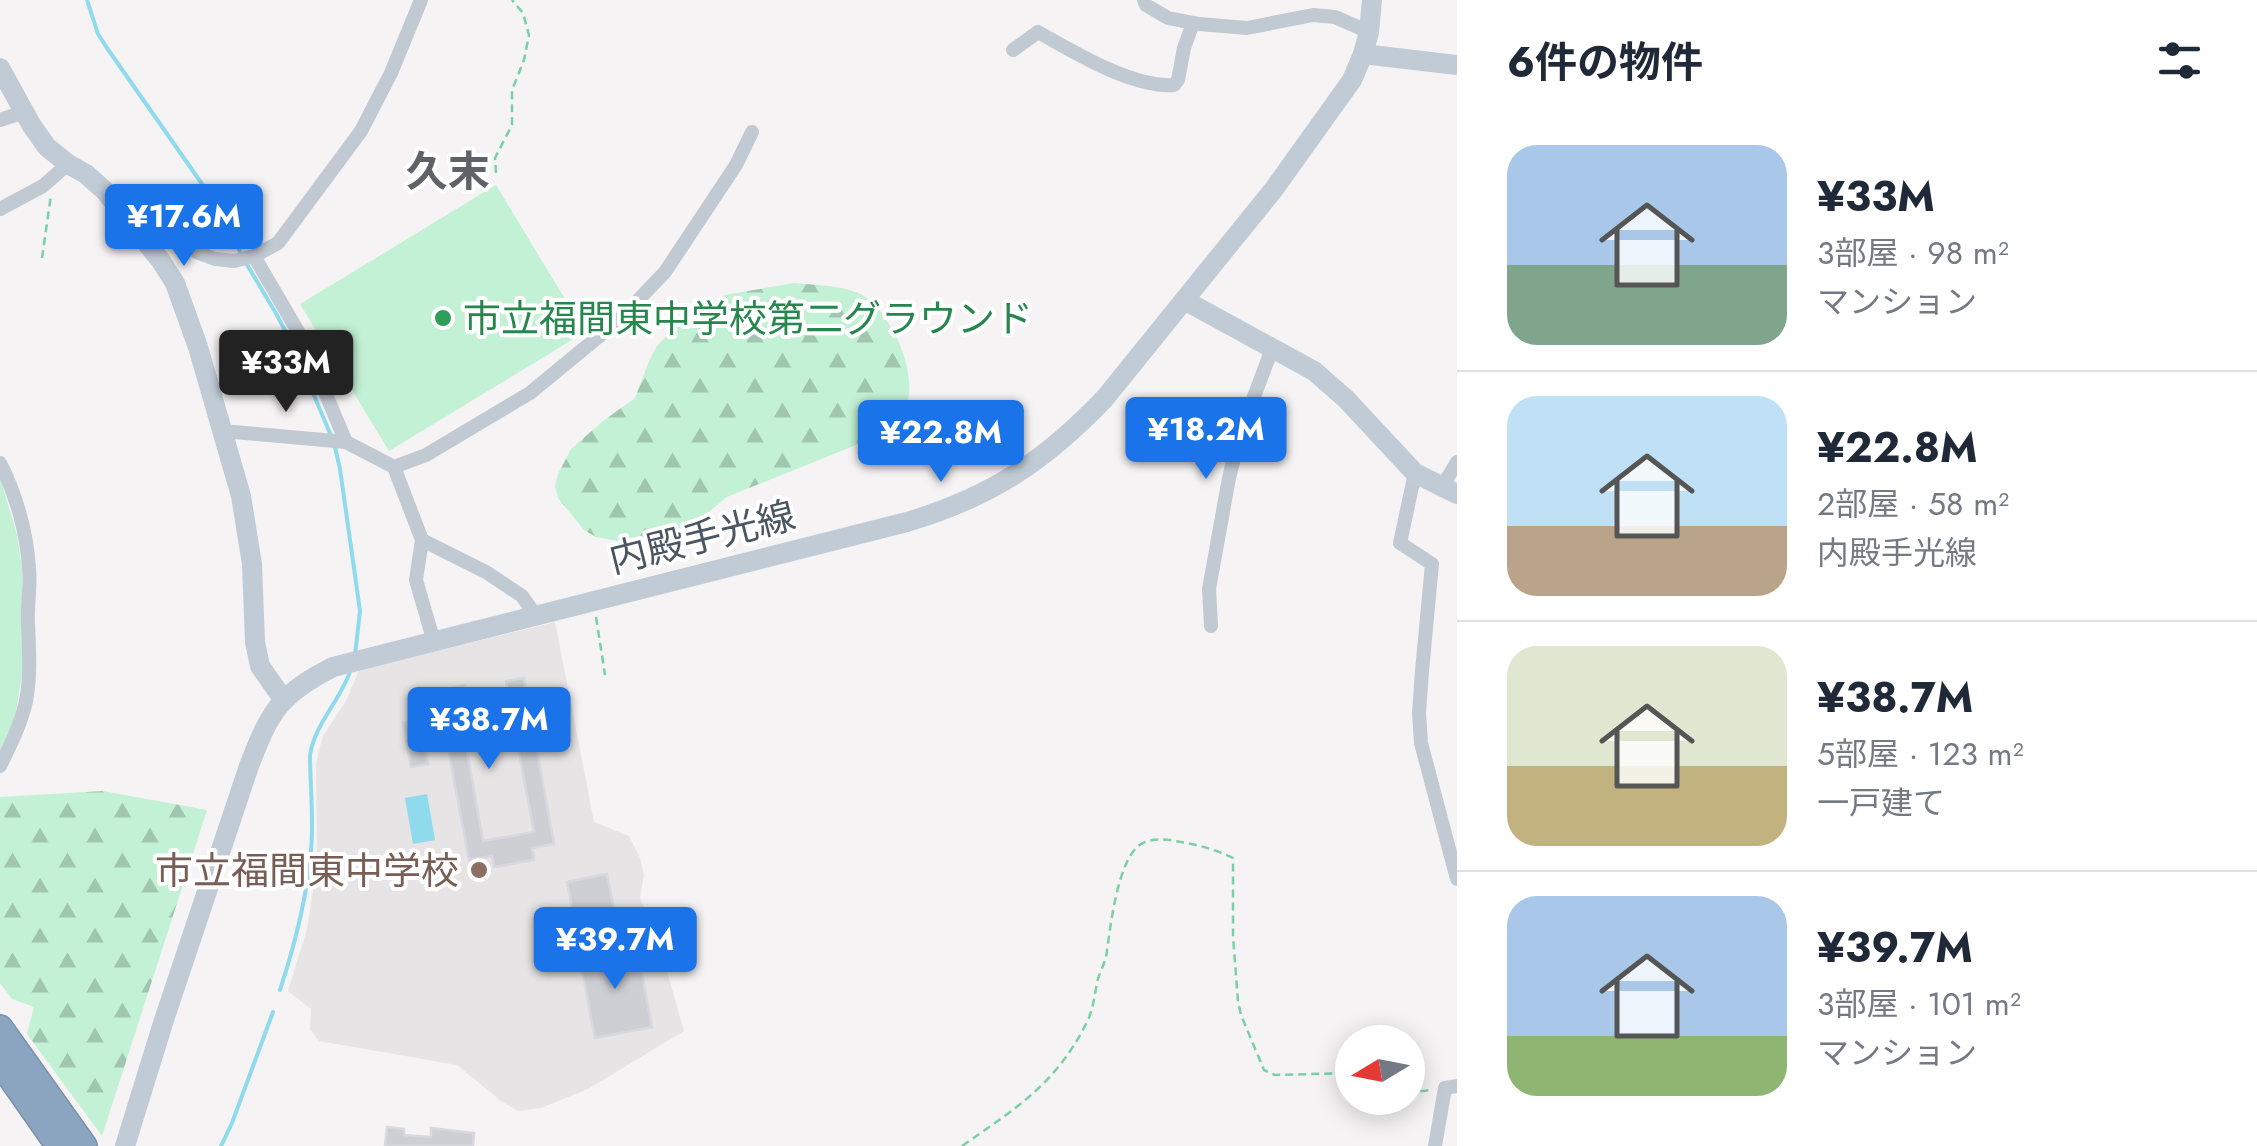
<!DOCTYPE html>
<html lang="ja">
<meta charset="utf-8">
<style>
:root{--surface:#fff;--page:#f6f6f7;--text:#1f2937;--muted:#747a83;--line:#e0e1e3;--accent:#1a73e8}
body{margin:0;font-family:Jost,"Noto Sans JP",sans-serif;background:var(--page);color:var(--text);height:100vh;display:flex;flex-direction:column;font-size:38px;white-space:nowrap}
*{box-sizing:border-box;margin:0}
p{font-size:32px;color:var(--muted)}
.icon{flex:none;width:55px;height:55px;fill:none;stroke:currentColor;stroke-width:2;stroke-linecap:round;stroke-linejoin:round}
.map{position:relative;flex:1;overflow:hidden}
.details{display:flex;flex-direction:column;background:var(--surface);width:800px}
.details>*{flex:none}
.needle{width:65px;rotate:260deg}
.fabs{position:absolute;left:1335px;top:1025px;display:grid;gap:20px}
.fabs a{display:grid;place-items:center;width:90px;height:90px;border-radius:50%;background:var(--surface);box-shadow:0 5px 25px #0003;font-size:50px}
.price{position:absolute;translate:-50% -85px;padding:0 22px;border-radius:10px;background:var(--accent);color:#fff;font-size:32px;line-height:65px;filter:drop-shadow(0 2px 5px #0008)}
.price::after{content:'';position:absolute;left:50%;top:60px;width:30px;height:22px;margin-left:-15px;background:inherit;clip-path:polygon(0 0,100% 0,50% 100%)}
.price.current{background:#222;color:#fff}
ul{padding:0;list-style:none}
li{display:flex;align-items:center;gap:30px;height:250px;padding:0 50px}
li+li{border-top:2px solid var(--line)}
li span{display:grid;place-items:center;flex:none;width:280px;height:200px;border-radius:30px;color:#555}
li>.icon{margin-inline-start:auto}
span .icon{width:120px;height:120px;fill:#fffc;stroke-width:1}
li b{font-size:42px}
h2{display:flex;justify-content:space-between;align-items:center;height:120px;padding:0 50px;font-size:42px}
main{display:flex;flex:1;min-height:0}
.map>svg:first-child{display:block}
.education{fill:#e6e4e5}
.grass{fill:#c3f1d5}
.forest{fill:url(#forest-firs)}
.water{fill:#90daee}
.lines{fill:none;stroke-linecap:round;stroke-linejoin:round}
.stream{stroke:#90daee;stroke-width:4}
.building{fill:#cdcfd5;stroke:#d7d9de;stroke-width:2.5;fill-rule:evenodd}
.highway-casing{stroke:#7690ad;stroke-width:28}
.path{stroke:#7ad0a6;stroke-width:2.5;stroke-dasharray:8 5;stroke-linecap:butt}
.street{stroke:#c1cad2;stroke-width:14}
.secondary{stroke:#c1cbd6;stroke-width:20}
.highway{stroke:#8ba5c1;stroke-width:25}
.leisure-dot{fill:#2e9e5b;stroke:#fff;stroke-width:4}
.education-dot{fill:#8d6e63;stroke:#fff;stroke-width:4}
.labels{text-anchor:middle;dominant-baseline:central;stroke-width:8;stroke-linejoin:round;paint-order:stroke}
.leisure-label{font-size:38px;fill:#27864d;stroke:#fff;text-anchor:start}
.street-label{font-size:38px;fill:#4a5661;stroke:#fff}
.education-label{font-size:38px;fill:#785e54;stroke:#fff;text-anchor:end}
.quarter-label{font-size:42px;font-weight:bold;fill:#5f6368;stroke:#fff}
</style>
<main>
<div class="map">
<svg width="1457" height="1146" viewBox="0 0 1457 1146">
<defs>
<pattern id="forest-firs" width="22" height="20" patternUnits="userSpaceOnUse" patternTransform="scale(2.5)"><rect width="22" height="20" fill="#c3f1d5"/><path d="M5 1l3.5 6h-7zM16 11l3.5 6h-7z" fill="#a0c6b0"/></pattern>
</defs>
<rect width="100%" height="100%" fill="#f5f3f3"/>
<!-- education -->
<path class="education" d="M555,622l39,200 35,14 11,22 4,17 -4,23 18,42 26,91 -96,58 -47,19 -23,3 -17,-10 -44,-36 -138,-24 -9,-12 1,-20 -23,-18 19,-62 10,-63 -1,-102 3,-14 4,-14 24,-37 12,-29z"/>
<!-- grass -->
<g class="grass">
<path d="M496,185l89,147 -196,119 -89,-147z"/>
<path d="M0,477l17,58 5,33 1,100 -8,50 -15,33z"/>
</g>
<!-- forest -->
<g class="forest">
<path d="M794,283c20,2 42,2 62,9 32,12 64,81 50,114 -5,12 -16,20 -25,29l-154,62 -44,36 -27,7 -22,4 -38,-7 -12,-7 -26,-32 -3,-11 3,-13 13,-25 32,-28 32,-23 14,-37 8,-15 15,-16 52,-35z"/>
<path d="M103,791l104,19 -105,326 -75,-102 7,-27 -22,-8 -12,-16v-186z"/>
</g>
<!-- water -->
<path class="water" d="M427,794l8,46 -22,4 -8,-46z"/>
<g class="lines">
<!-- stream -->
<g class="stream">
<path d="M87,0l11,34 9,14 116,166 8,13 10,28"/>
<path d="M246,263l31,52 17,33 38,90"/>
<path d="M335,447l5,22 20,142 -5,44"/>
<path d="M280,990c15,-46 27,-91 31,-140 3,-31 -1,-64 -1,-95 5,-32 31,-55 41,-86"/>
<path d="M221,1146l11,-23 41,-111"/>
</g>
</g>
<!-- building -->
<g class="building">
<path d="M524,678l30,166 -22,4 2,12 -40,7 -2,-11 -23,4 -22,-117 -22,4 3,17 -17,3 -8,-44 22,-4 -6,-9 5,-3 -2,-12 43,-10 6,38 28,-5 -4,-17 14,-3 -3,-17zM515,731l19,101 -51,9 -18,-101z"/>
<path d="M607,874l10,52 -40,7 -10,-51z"/>
<path d="M632,947l2,7 4,-1 14,74 -57,11 -16,-84 17,-3v3z"/>
<path d="M387,1127l17,2v6l27,2v-9l43,5 -1,13h-88z"/>
</g>
<g class="lines">
<defs>
<g id="highway">
<path d="M0,1028l84,118"/>
<path d="M0,1062l59,84"/>
</g>
</defs>
<!-- highway casing -->
<use href="#highway" class="highway-casing"/>
<!-- path -->
<g class="path">
<path d="M496,173l-1,-15 17,-33v-35l12,-30 5,-25 -6,-22 -11,-13"/>
<path d="M42,258l9,-63"/>
<path d="M596,617l9,58"/>
<path d="M1408,1089l8,3 14,-2"/>
<path d="M962,1146c54,-38 93,-61 124,-122 8,-15 8,-29 12,-45 2,-7 6,-14 8,-22 4,-25 11,-102 37,-114 12,-6 27,-3 38,-1 18,3 36,8 52,16v78l5,66 3,13 23,55 11,5 77,-2"/>
</g>
<!-- street -->
<g class="street">
<path d="M1144,0l2,5 22,13 31,6 48,4 66,-13 22,2 34,15"/>
<path d="M1013,50l25,-18c36,20 94,56 136,53l4,-5 6,-32 9,-25"/>
<path d="M0,120l24,-8"/>
<path d="M0,209l43,-23 25,-22"/>
<path d="M123,211l22,8 54,34 16,6 19,2 20,-5 24,-13 83,-112 30,-58 30,-73"/>
<path d="M254,256l49,84 43,102"/>
<path d="M223,431l123,11 48,25 28,73 -6,40 18,62"/>
<path d="M0,463c16,31 27,70 29,105 2,18 -2,36 -1,55 1,26 3,52 -2,78 -5,23 -15,43 -26,65"/>
<path d="M394,467l32,-12 104,-62 90,-74 45,-47 71,-107 16,-33"/>
<path d="M1415,473l-15,70 32,21 -10,107 -3,42 2,30 36,136"/>
<path d="M1442,487l15,-25"/>
<path d="M422,540l64,32 36,24 14,20"/>
<path d="M1211,626l-2,-37 20,-111 11,-44 32,-85"/>
<path d="M1435,1146l10,-58 12,-2"/>
</g>
<!-- secondary -->
<g class="secondary">
<path d="M1363,54l94,11"/>
<path d="M0,68l32,58 15,21 21,17 18,10 19,17 56,70 14,22 23,64 43,149 11,68 3,78 5,24 23,33"/>
<path d="M1184,300l130,71 32,28 69,74 42,21"/>
<path d="M125,1146l38,-123 86,-257c21,-55 31,-72 84,-99l574,-145c84,-25 138,-61 198,-124l169,-209 78,-109 11,-26 6,-22 3,-32"/>
</g>
<!-- highway -->
<use href="#highway" class="highway"/>
</g>
<!-- markers -->
<circle class="leisure-dot" cx="443" cy="318" r="10"/>
<circle class="education-dot" cx="479" cy="870" r="10"/>
<g class="labels">
<!-- leisure labels -->
<g class="leisure-label">
<text x="463" y="318">市立福間東中学校第二グラウンド</text>
</g>
<!-- street labels -->
<g class="street-label">
<text transform="translate(702 537) rotate(-14)">内殿手光線</text>
</g>
<!-- education labels -->
<g class="education-label">
<text x="459" y="870">市立福間東中学校</text>
</g>
<!-- quarter labels -->
<g class="quarter-label">
<text x="448" y="171">久末</text>
</g>
</g>
</svg>
<div class="fabs">
<a><svg class="needle" viewBox="-14 -14 28 28"><path d="M0-13l5 13h-10z" fill="#e53935"/><path d="M0 13l5-13h-10z" fill="#747a83"/></svg></a>
</div>
<b class="price" style="left:184px;top:269px">¥17.6M</b>
<b class="price current" style="left:286px;top:415px">¥33M</b>
<b class="price" style="left:1206px;top:482px">¥18.2M</b>
<b class="price" style="left:941px;top:485px">¥22.8M</b>
<b class="price" style="left:489px;top:772px">¥38.7M</b>
<b class="price" style="left:615px;top:992px">¥39.7M</b>
</div>
<section class="details">
<h2>6件の物件<svg class="icon" aria-label="filters" viewBox="0 0 24 24"><path d="M4 7h16M4 17h16"/><circle cx="9" cy="7" r="2"/><circle cx="15" cy="17" r="2"/></svg></h2>
<ul>
<li><span style="background:linear-gradient(#a9c7e8 60%,#7fa58c 0)"><svg class="icon" aria-label="home" viewBox="0 0 24 24"><path d="M3 11l9-7 9 7M6 9v11h12V9"/></svg></span><div><b>¥33M</b><p>3部屋 · 98 m²</p><p>マンション</p></div></li>
<li><span style="background:linear-gradient(#bfe0f5 65%,#b9a48a 0)"><svg class="icon" aria-label="home" viewBox="0 0 24 24"><path d="M3 11l9-7 9 7M6 9v11h12V9"/></svg></span><div><b>¥22.8M</b><p>2部屋 · 58 m²</p><p>内殿手光線</p></div></li>
<li><span style="background:linear-gradient(#dfe7d0 60%,#c2b280 0)"><svg class="icon" aria-label="home" viewBox="0 0 24 24"><path d="M3 11l9-7 9 7M6 9v11h12V9"/></svg></span><div><b>¥38.7M</b><p>5部屋 · 123 m²</p><p>一戸建て</p></div></li>
<li><span style="background:linear-gradient(#a9c7e8 70%,#8fb573 0)"><svg class="icon" aria-label="home" viewBox="0 0 24 24"><path d="M3 11l9-7 9 7M6 9v11h12V9"/></svg></span><div><b>¥39.7M</b><p>3部屋 · 101 m²</p><p>マンション</p></div></li>
</ul>
</section>
</main>
